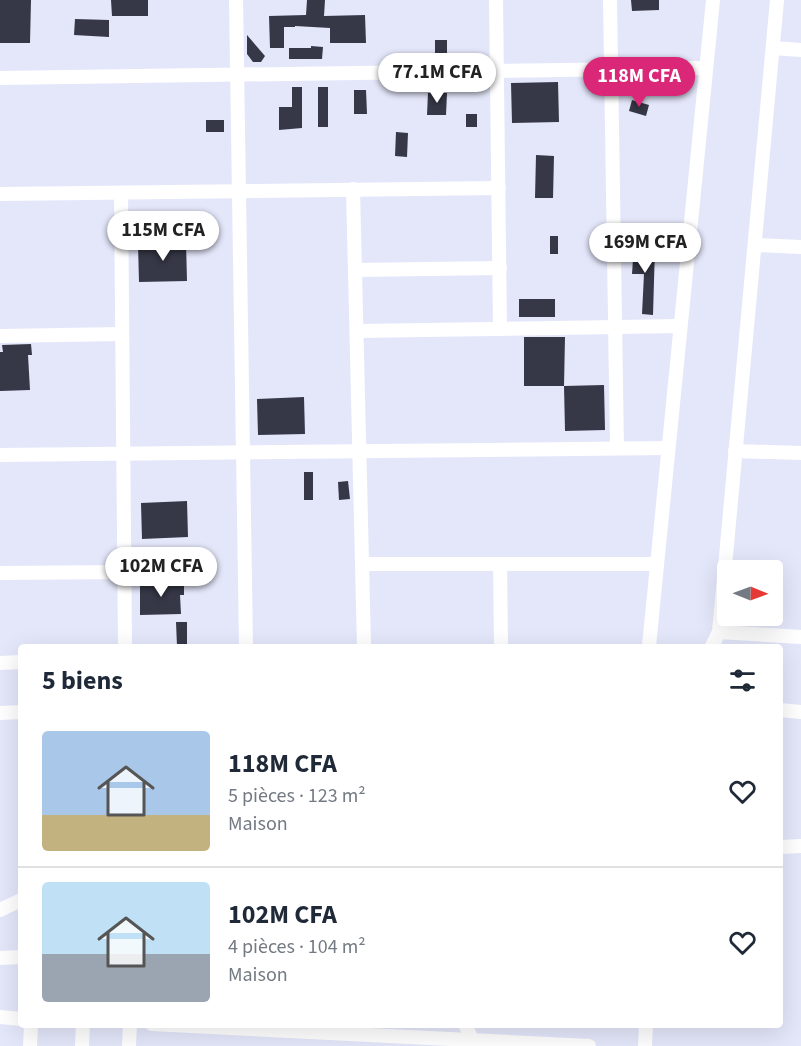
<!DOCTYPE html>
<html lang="fr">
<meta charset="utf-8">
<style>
:root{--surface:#fff;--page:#f2f2f3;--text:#1f2937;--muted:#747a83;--line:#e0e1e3;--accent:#db2777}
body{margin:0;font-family:"Source Sans 3",sans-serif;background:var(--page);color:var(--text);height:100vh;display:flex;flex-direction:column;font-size:22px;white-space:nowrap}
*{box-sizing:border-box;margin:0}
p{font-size:20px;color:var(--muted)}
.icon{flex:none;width:33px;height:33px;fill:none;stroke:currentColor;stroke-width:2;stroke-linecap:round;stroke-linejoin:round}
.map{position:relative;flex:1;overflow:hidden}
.side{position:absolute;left:18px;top:644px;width:765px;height:384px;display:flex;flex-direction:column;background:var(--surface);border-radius:6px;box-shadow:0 6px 24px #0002}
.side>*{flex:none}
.needle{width:39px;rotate:91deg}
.buttons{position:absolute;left:717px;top:560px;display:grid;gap:12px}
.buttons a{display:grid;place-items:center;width:66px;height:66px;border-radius:6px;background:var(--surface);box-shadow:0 6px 24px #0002;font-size:30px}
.price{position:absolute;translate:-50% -51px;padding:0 14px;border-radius:21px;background:#fff;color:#222;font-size:20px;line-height:39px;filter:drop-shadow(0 2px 3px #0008)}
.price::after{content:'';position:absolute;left:50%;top:36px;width:18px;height:14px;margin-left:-9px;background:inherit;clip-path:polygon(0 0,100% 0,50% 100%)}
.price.current{background:var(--accent);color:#fff}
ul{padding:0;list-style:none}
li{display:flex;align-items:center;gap:18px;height:150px;padding:0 24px}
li+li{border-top:2px solid var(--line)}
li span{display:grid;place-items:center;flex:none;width:168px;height:120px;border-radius:6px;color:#555}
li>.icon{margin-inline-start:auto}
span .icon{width:72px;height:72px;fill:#fffc;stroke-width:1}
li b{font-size:26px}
h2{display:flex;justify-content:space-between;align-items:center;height:72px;padding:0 24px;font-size:26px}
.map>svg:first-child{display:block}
.building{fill:#363847}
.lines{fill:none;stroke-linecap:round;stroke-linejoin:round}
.minor{stroke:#fff;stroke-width:14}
</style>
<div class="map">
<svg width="801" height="1046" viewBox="0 0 801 1046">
<rect width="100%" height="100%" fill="#e4e7fa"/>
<!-- building -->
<g class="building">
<path d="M0,0h31l-1,43h-30z"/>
<path d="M111,0h37v16h-36z"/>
<path d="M307,0h18l-1,16 41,-1 1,28h-36v-15l-35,-2v1h-11v21h-14l-1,-32 37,-1z"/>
<path d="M631,0h28v10l-27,1z"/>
<path d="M75,19l34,1v17l-35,-2z"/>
<path d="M247,35l18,21 -4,6h-8l-6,-8z"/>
<rect x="435" y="40" width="12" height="19"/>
<path d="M311,46l12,1 -1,12h-33v-11h22z"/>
<path d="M558,82l1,40 -47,1 -1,-40z"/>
<path d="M292,87h10v41l-23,2v-23h13z"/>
<rect x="318" y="87" width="10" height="40"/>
<path d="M354,90h12l1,24h-13z"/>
<path d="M428,93h19l-1,22h-19z"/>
<path d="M632,100l17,5 -3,11 -17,-5z"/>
<rect x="466" y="114" width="11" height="13"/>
<rect x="206" y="120" width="18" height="12"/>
<path d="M396,132l12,1 -1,24 -12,-1z"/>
<path d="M536,155l18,1 -1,42h-18z"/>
<rect x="550" y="236" width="8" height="18"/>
<path d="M186,242l1,39 -48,1 -1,-38z"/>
<path d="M655,247l-2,68 -11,-1 2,-40h-12l1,-15h-4v-11z"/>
<rect x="519" y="299" width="36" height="18"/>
<path d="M524,337h41l-1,49h-40z"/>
<path d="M31,344l1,11h-4l2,35 -30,1v-39h3l-1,-7z"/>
<path d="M604,385l1,45 -40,1 -1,-45z"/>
<path d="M304,397l1,37 -47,1 -1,-36z"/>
<rect x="304" y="472" width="9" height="28"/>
<path d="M348,481l2,18 -11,1 -1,-18z"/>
<path d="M187,501l1,36 -46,2 -1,-36z"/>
<path d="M184,581v14h-4l1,19 -41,1v-33z"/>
<path d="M176,622h11v24h-10z"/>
</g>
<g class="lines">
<!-- minor -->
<g class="minor">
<path d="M236,0l10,646"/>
<path d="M496,0l4,329"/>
<path d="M610,0l7,448"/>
<path d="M773,48l28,2"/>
<path d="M0,78l706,-10"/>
<path d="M353,189l11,457"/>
<path d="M121,193l4,453"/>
<path d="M0,194l499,-6"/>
<path d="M755,245l46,2"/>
<path d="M355,270l145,-2"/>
<path d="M357,331l323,-5"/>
<path d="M0,336l122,-2"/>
<path d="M735,451l66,2"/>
<path d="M0,455l668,-7"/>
<path d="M362,564h295"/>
<path d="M500,564l1,82"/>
<path d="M0,573l125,-1"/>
<path d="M719,632l82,5"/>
<path d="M649,646l64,-646"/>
<path d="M712,646l7,-14 58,-632"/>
<path d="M0,663l21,-1"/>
<path d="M780,710l21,2"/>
<path d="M0,713l21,-1"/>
<path d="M780,847l21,-1"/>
<path d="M0,910l21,-10"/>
<path d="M0,958l21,-1"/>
<path d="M0,1017l21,2"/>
<path d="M152,1024l437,22"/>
<path d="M465,1024l7,16"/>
<path d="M30,1046l1,-22"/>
<path d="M82,1046l1,-22"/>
<path d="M129,1046l1,-22"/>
<path d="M645,1046l1,-22"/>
</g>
</g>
</svg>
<div class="buttons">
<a><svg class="needle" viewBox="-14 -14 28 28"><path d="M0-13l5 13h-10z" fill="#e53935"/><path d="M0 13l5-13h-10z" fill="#747a83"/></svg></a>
</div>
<b class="price" style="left:437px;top:104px">77.1M CFA</b>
<b class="price current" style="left:639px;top:108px">118M CFA</b>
<b class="price" style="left:163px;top:262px">115M CFA</b>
<b class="price" style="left:645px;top:274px">169M CFA</b>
<b class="price" style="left:161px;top:598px">102M CFA</b>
<section class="side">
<h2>5 biens<svg class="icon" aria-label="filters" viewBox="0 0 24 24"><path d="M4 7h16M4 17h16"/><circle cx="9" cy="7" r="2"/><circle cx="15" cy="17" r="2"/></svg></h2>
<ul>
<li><span style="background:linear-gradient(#a9c7e8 70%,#c2b280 0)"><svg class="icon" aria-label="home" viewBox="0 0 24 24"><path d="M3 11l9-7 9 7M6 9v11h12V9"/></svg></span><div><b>118M CFA</b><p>5 pièces · 123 m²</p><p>Maison</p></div><svg class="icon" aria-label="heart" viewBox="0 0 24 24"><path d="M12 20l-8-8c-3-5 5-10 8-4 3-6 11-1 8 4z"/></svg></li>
<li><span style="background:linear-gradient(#bfe0f5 60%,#9aa5b1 0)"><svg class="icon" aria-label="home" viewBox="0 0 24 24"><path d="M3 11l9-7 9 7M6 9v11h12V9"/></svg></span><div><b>102M CFA</b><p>4 pièces · 104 m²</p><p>Maison</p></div><svg class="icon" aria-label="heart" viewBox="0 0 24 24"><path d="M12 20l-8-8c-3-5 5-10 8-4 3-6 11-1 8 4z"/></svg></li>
</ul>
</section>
</div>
